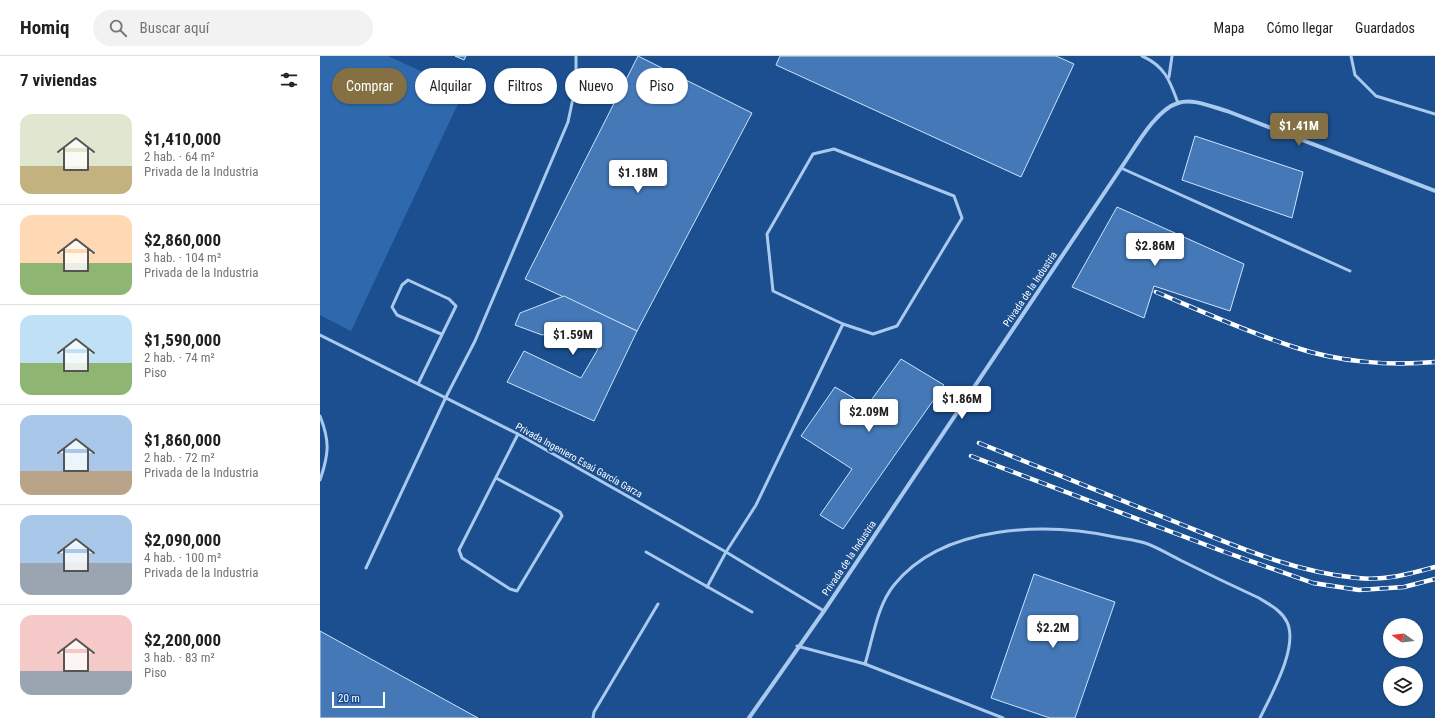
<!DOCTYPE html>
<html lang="es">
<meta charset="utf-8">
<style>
:root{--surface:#fff;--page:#f2f2f2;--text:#202124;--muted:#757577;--line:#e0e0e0;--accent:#847042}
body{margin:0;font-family:"Roboto Condensed",sans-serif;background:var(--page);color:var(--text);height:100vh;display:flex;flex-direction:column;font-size:15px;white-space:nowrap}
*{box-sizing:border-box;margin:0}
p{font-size:13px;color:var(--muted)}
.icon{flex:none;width:22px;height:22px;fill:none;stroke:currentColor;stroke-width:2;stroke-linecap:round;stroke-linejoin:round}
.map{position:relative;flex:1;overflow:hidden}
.side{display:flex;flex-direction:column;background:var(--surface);width:320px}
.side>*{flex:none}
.hud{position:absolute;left:12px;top:12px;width:380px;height:36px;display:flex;gap:8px}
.needle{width:26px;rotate:284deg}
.buttons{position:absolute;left:1063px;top:562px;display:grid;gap:8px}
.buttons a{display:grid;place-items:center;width:40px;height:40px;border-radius:50%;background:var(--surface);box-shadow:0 1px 3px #0004;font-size:20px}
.scale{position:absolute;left:12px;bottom:10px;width:53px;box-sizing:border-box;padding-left:4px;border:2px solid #fff;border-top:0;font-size:11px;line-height:14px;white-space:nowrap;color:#fff;-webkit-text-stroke:3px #1b4f8f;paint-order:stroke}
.price{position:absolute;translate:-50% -34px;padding:0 9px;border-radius:4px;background:#fff;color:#222;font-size:13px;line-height:26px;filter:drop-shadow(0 1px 2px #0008)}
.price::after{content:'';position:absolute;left:50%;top:24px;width:12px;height:9px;margin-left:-6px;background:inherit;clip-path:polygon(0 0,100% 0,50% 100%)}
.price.current{background:var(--accent);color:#fff}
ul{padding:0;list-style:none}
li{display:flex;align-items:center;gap:12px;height:100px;padding:0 20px}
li+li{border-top:1px solid var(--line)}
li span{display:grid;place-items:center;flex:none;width:112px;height:80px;border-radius:12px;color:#555}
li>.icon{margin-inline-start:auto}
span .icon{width:48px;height:48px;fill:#fffc;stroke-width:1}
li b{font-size:17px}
h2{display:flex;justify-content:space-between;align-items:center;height:48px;padding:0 20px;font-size:17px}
.tag{padding:0 14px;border-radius:18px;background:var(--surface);box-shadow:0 1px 3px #0004;font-size:14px;line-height:36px}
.tag.current{background:var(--accent);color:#fff}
header{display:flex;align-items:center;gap:24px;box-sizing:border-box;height:56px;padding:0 20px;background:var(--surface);border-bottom:1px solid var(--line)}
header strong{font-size:19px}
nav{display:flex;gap:22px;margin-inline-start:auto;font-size:14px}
.search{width:280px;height:36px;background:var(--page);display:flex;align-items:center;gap:10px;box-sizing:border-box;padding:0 14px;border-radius:22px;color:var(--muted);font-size:15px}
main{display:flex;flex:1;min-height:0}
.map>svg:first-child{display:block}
.green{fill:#2e69ad}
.building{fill:#4478b7;stroke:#cfe3fa}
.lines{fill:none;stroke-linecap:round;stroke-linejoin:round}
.service{stroke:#a9c9ee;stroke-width:3}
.minor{stroke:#a9c9ee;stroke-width:4}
.rail-casing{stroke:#fff;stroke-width:4.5}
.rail{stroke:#1b4f8f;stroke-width:3;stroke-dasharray:9;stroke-linecap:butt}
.labels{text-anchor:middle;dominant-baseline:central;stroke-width:4;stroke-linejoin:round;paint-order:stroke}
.street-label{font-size:10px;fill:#fff;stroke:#1b4f8f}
</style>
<header>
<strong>Homiq</strong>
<div class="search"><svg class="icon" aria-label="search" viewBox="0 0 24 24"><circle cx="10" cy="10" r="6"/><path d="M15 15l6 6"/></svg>Buscar aquí</div>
<nav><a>Mapa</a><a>Cómo llegar</a><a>Guardados</a></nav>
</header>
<main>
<section class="side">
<h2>7 viviendas<svg class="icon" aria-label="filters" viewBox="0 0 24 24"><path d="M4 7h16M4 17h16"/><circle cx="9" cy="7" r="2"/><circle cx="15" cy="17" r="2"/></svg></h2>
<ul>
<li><span style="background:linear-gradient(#dfe7d0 65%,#c2b280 0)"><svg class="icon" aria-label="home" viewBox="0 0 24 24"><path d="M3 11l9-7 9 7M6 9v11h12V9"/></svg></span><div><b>$1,410,000</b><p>2 hab. · 64 m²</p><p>Privada de la Industria</p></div></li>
<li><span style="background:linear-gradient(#ffd9b3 60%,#8fb573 0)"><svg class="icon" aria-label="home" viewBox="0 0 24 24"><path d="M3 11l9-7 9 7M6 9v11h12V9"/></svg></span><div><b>$2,860,000</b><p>3 hab. · 104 m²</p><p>Privada de la Industria</p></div></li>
<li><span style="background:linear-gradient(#bfe0f5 60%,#8fb573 0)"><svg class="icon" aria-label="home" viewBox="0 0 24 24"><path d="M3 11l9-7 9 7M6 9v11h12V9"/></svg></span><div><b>$1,590,000</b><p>2 hab. · 74 m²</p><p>Piso</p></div></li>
<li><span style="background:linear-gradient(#a9c7e8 70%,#b9a48a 0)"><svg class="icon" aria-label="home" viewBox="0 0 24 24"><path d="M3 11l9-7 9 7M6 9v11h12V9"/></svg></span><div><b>$1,860,000</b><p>2 hab. · 72 m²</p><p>Privada de la Industria</p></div></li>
<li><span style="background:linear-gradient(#a9c7e8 60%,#9aa5b1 0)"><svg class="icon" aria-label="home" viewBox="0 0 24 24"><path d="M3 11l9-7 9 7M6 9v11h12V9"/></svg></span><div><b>$2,090,000</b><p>4 hab. · 100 m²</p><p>Privada de la Industria</p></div></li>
<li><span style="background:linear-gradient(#f6c9c9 70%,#9aa5b1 0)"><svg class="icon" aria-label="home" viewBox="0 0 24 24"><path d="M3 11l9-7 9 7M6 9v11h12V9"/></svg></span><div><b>$2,200,000</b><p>3 hab. · 83 m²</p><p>Piso</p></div></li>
</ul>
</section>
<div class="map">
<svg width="1115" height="662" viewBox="0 0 1115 662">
<rect width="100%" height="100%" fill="#1b4f8f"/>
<!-- green -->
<path class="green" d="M0,0h68l76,35 -113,240 -31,-16z"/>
<!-- building -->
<g class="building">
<path d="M135,0h11l-2,4z"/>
<path d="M318,0l114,57 -115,218 -112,-52z"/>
<path d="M460,0h276l18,8 -53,113 -245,-112z"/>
<path d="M875,80l108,36 -11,46 -110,-38z"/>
<path d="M797,151l127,57 -14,47 -76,-25 -10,32 -72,-31z"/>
<path d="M244,240l73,35 -43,90 -87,-39 17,-31 57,27 17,-29 -37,-18 -19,4 -27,-10 5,-12z"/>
<path d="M581,303l43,26 -101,144 -23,-14 32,-46 -51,-33 34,-49 32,19z"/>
<path d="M714,518l81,28 -40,116h-25l-59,-20z"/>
<path d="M0,575l158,87h-158z"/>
</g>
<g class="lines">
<!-- service -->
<g class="service">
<path d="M822,0c23,10 28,25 36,47"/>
<path d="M1031,0l4,19 21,21 59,18"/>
<path d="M849,21l3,-21"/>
<path d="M514,93l120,47 8,22 -65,108 -24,8 -30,-10 -70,-33 -6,-57 46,-80z"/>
<path d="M801,112l229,103"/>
<path d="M0,279l198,99 208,118 98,59"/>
<path d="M98,328l38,-78 -7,-7 -41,-19 -6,5 -10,22 5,8 44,19"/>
<path d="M0,360c10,25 9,38 0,64"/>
<path d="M176,422l64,34 2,4 -45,75 -7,-2 -48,-31 -3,-8 59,-116"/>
<path d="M326,496l106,60"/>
<path d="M46,512l80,-171 29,-56 93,-219 8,-38v-28"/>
<path d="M387,531l19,-35 30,-47 87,-181"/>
<path d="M477,590l68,18 138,54"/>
<path d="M545,608c8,-26 12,-58 29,-79 49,-61 152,-63 221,-48 10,2 20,3 30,6 12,4 23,11 35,17 26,13 53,26 79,38 11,7 22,12 28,24 12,25 -16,73 -27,96"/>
<path d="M273,662l1,-6 64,-108"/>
</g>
<!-- minor -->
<path class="minor" d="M429,662l75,-107 297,-443c14,-20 34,-58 57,-65 15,-5 34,4 49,8l208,80"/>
<defs>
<g id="rail">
<path d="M836,236c45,19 91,40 138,55 44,15 95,19 141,15"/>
<path d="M659,387c65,26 130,52 194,78 60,24 120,51 185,57 26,3 52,-4 77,-11"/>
<path d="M651,400l251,95 91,32 46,7 45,-3 31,-8"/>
</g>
</defs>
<!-- rail casing -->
<use href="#rail" class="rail-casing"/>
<!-- rail -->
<use href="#rail" class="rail"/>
</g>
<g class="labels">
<!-- street labels -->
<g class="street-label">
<text transform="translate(710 233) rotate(-56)">Privada de la Industria</text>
<text transform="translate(259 404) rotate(29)">Privada Ingeniero Esaú García Garza</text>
<text transform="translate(529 502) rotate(-56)">Privada de la Industria</text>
</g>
</g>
</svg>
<div class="buttons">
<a><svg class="needle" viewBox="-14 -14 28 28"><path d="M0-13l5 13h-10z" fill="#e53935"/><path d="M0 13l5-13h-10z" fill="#757577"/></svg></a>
<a><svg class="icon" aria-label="layers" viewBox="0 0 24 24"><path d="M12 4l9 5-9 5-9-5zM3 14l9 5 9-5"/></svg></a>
</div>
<div class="scale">20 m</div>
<b class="price current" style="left:979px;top:91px">$1.41M</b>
<b class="price" style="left:318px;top:138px">$1.18M</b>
<b class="price" style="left:835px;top:211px">$2.86M</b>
<b class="price" style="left:253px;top:300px">$1.59M</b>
<b class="price" style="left:642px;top:364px">$1.86M</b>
<b class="price" style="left:549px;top:377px">$2.09M</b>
<b class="price" style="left:733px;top:593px">$2.2M</b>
<div class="hud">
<a class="tag current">Comprar</a>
<a class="tag">Alquilar</a>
<a class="tag">Filtros</a>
<a class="tag">Nuevo</a>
<a class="tag">Piso</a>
</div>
</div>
</main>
